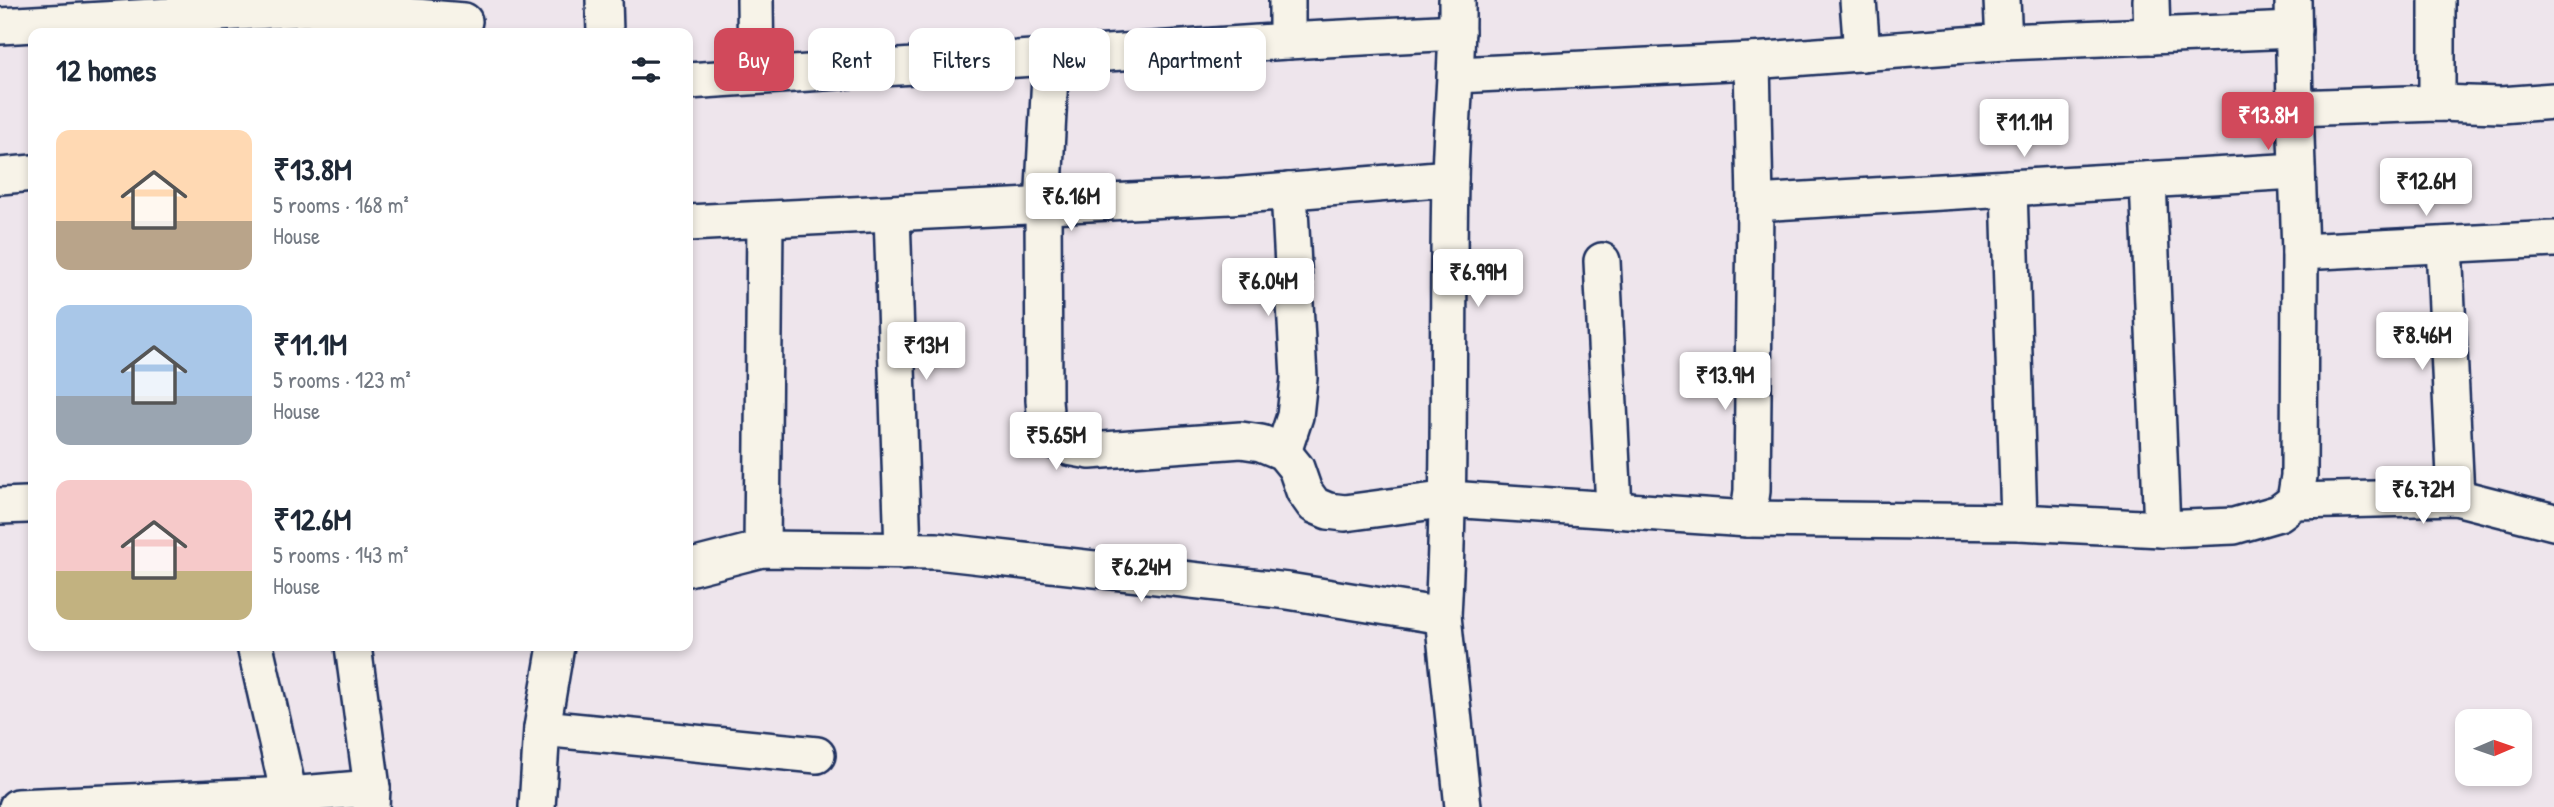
<!DOCTYPE html>
<meta charset="utf-8">
<style>
:root{--surface:#fff;--page:#f6f6f7;--text:#1f2937;--muted:#747a83;--accent:#d1495b}
body{margin:0;font-family:"Patrick Hand",sans-serif;background:var(--page);color:var(--text);height:100vh;display:flex;flex-direction:column;font-size:26px;white-space:nowrap}
*{box-sizing:border-box;margin:0}
p{font-size:23px;color:var(--muted)}
.icon{flex:none;width:38px;height:38px;fill:none;stroke:currentColor;stroke-width:2;stroke-linecap:round;stroke-linejoin:round}
.map{position:relative;flex:1;overflow:hidden}
.drawer{position:absolute;left:28px;top:28px;width:665px;height:623px;display:flex;flex-direction:column;background:var(--surface);border-radius:14px;box-shadow:0 4px 10px #0003}
.drawer>*{flex:none}
.guide{position:absolute;left:714px;top:28px;width:665px;height:63px;display:flex;gap:14px}
.needle{width:46px;rotate:88deg}
.buttons{position:absolute;left:2455px;top:709px;display:grid;gap:14px}
.buttons a{display:grid;place-items:center;width:77px;height:77px;border-radius:14px;background:var(--surface);box-shadow:0 4px 10px #0003;font-size:35px}
.price{position:absolute;translate:-50% -60px;padding:0 16px;border-radius:7px;background:#fff;color:#222;font-size:23px;line-height:46px;filter:drop-shadow(0 2px 4px #0008)}
.price::after{content:'';position:absolute;left:50%;top:42px;width:21px;height:16px;margin-left:-10px;background:inherit;clip-path:polygon(0 0,100% 0,50% 100%)}
.price.on{background:var(--accent);color:#fff}
ul{padding:0;list-style:none}
li{display:flex;align-items:center;gap:21px;height:175px;padding:0 28px}
li span{display:grid;place-items:center;flex:none;width:196px;height:140px;border-radius:14px;color:#555}
li>.icon{margin-inline-start:auto}
span .icon{width:84px;height:84px;fill:#fffc;stroke-width:1}
li b{font-size:30px}
h2{display:flex;justify-content:space-between;align-items:center;height:84px;padding:0 28px;font-size:30px}
.tag{padding:0 24px;border-radius:14px;background:var(--surface);box-shadow:0 4px 10px #0003;font-size:24px;line-height:63px}
.tag.on{background:var(--accent);color:#fff}
.map>svg:first-child{display:block}
.lines{fill:none;stroke-linecap:round;stroke-linejoin:round}
.minor-casing{stroke:#1b2f5e;stroke-width:40}
.minor{stroke:#f7f3e8;stroke-width:35}
</style>
<div class="map">
<svg width="2554" height="807" viewBox="0 0 2554 807">
<rect width="100%" height="100%" fill="#eee5ec"/>
<filter id="ink" filterUnits="userSpaceOnUse"><feTurbulence type="fractalNoise" baseFrequency=".0143" numOctaves="2"/><feDisplacementMap in="SourceGraphic" scale="14" xChannelSelector="R" yChannelSelector="G"/><feConvolveMatrix kernelMatrix="1 2 1 2 8 2 1 2 1" color-interpolation-filters="sRGB"/></filter>
<g filter="url(#ink)">
<g class="lines">
<defs>
<g id="minor">
<path d="M604,0l1,33"/>
<path d="M755,0l1,76"/>
<path d="M1858,0l4,53"/>
<path d="M2151,0l1,36"/>
<path d="M2293,0l2,108"/>
<path d="M2437,0v103"/>
<path d="M0,26l306,-18 158,13"/>
<path d="M1287,41l170,-9"/>
<path d="M2004,42l290,-12"/>
<path d="M1051,57l-8,150 1,193 2,24 7,16 15,7 22,4 151,-11 20,3 22,9 13,16 8,23 10,14 14,6 17,2 104,-14 299,20 4,-28 3,-288 -3,-142"/>
<path d="M1457,75l295,-14 252,-19 -2,-42"/>
<path d="M688,81l599,-40v-41"/>
<path d="M0,176l33,-3"/>
<path d="M2148,180l14,349"/>
<path d="M2009,188l10,334"/>
<path d="M1755,203l542,-32"/>
<path d="M892,214l11,337"/>
<path d="M688,223l542,-27 220,-18"/>
<path d="M2444,245l12,252"/>
<path d="M2300,252l254,-13"/>
<path d="M1602,261l12,247"/>
<path d="M1283,452l12,-36 4,-38 -10,-187"/>
<path d="M2295,501l4,-25 1,-224 -5,-144 142,-5 64,2 53,-4"/>
<path d="M0,506l27,-1"/>
<path d="M1748,519l271,3 143,7 72,-3 45,-13 16,-12 161,-4 98,25"/>
<path d="M762,549l3,-329"/>
<path d="M688,568l74,-19 175,2 351,40 155,25 20,191"/>
<path d="M1443,616c8,-145 4,-290 7,-435 1,-61 8,-119 7,-181"/>
<path d="M255,646l34,149"/>
<path d="M353,646l19,142 -1,19"/>
<path d="M542,728l275,27"/>
<path d="M17,807l272,-12 83,-7"/>
<path d="M537,807l5,-79 14,-82"/>
</g>
</defs>
<!-- minor casing -->
<use href="#minor" class="minor-casing"/>
<!-- minor -->
<use href="#minor" class="minor"/>
</g>
</g>
</svg>
<div class="buttons">
<a><svg class="needle" viewBox="-14 -14 28 28"><path d="M0-13l5 13h-10z" fill="#e53935"/><path d="M0 13l5-13h-10z" fill="#747a83"/></svg></a>
</div>
<b class="price on" style="left:2268px;top:152px">₹13.8M</b>
<b class="price" style="left:2024px;top:159px">₹11.1M</b>
<b class="price" style="left:2426px;top:218px">₹12.6M</b>
<b class="price" style="left:1071px;top:233px">₹6.16M</b>
<b class="price" style="left:1478px;top:309px">₹6.99M</b>
<b class="price" style="left:1268px;top:318px">₹6.04M</b>
<b class="price" style="left:2422px;top:372px">₹8.46M</b>
<b class="price" style="left:926px;top:382px">₹13M</b>
<b class="price" style="left:1725px;top:412px">₹13.9M</b>
<b class="price" style="left:1056px;top:472px">₹5.65M</b>
<b class="price" style="left:2423px;top:526px">₹6.72M</b>
<b class="price" style="left:1141px;top:604px">₹6.24M</b>
<div class="guide">
<a class="tag on">Buy</a>
<a class="tag">Rent</a>
<a class="tag">Filters</a>
<a class="tag">New</a>
<a class="tag">Apartment</a>
</div>
<section class="drawer">
<h2>12 homes<svg class="icon" aria-label="filters" viewBox="0 0 24 24"><path d="M4 7h16M4 17h16"/><circle cx="9" cy="7" r="2"/><circle cx="15" cy="17" r="2"/></svg></h2>
<ul>
<li><span style="background:linear-gradient(#ffd9b3 65%,#b9a48a 0)"><svg class="icon" aria-label="home" viewBox="0 0 24 24"><path d="M3 11l9-7 9 7M6 9v11h12V9"/></svg></span><div><b>₹13.8M</b><p>5 rooms · 168 m²</p><p>House</p></div></li>
<li><span style="background:linear-gradient(#a9c7e8 65%,#9aa5b1 0)"><svg class="icon" aria-label="home" viewBox="0 0 24 24"><path d="M3 11l9-7 9 7M6 9v11h12V9"/></svg></span><div><b>₹11.1M</b><p>5 rooms · 123 m²</p><p>House</p></div></li>
<li><span style="background:linear-gradient(#f6c9c9 65%,#c2b280 0)"><svg class="icon" aria-label="home" viewBox="0 0 24 24"><path d="M3 11l9-7 9 7M6 9v11h12V9"/></svg></span><div><b>₹12.6M</b><p>5 rooms · 143 m²</p><p>House</p></div></li>
</ul>
</section>
</div>
